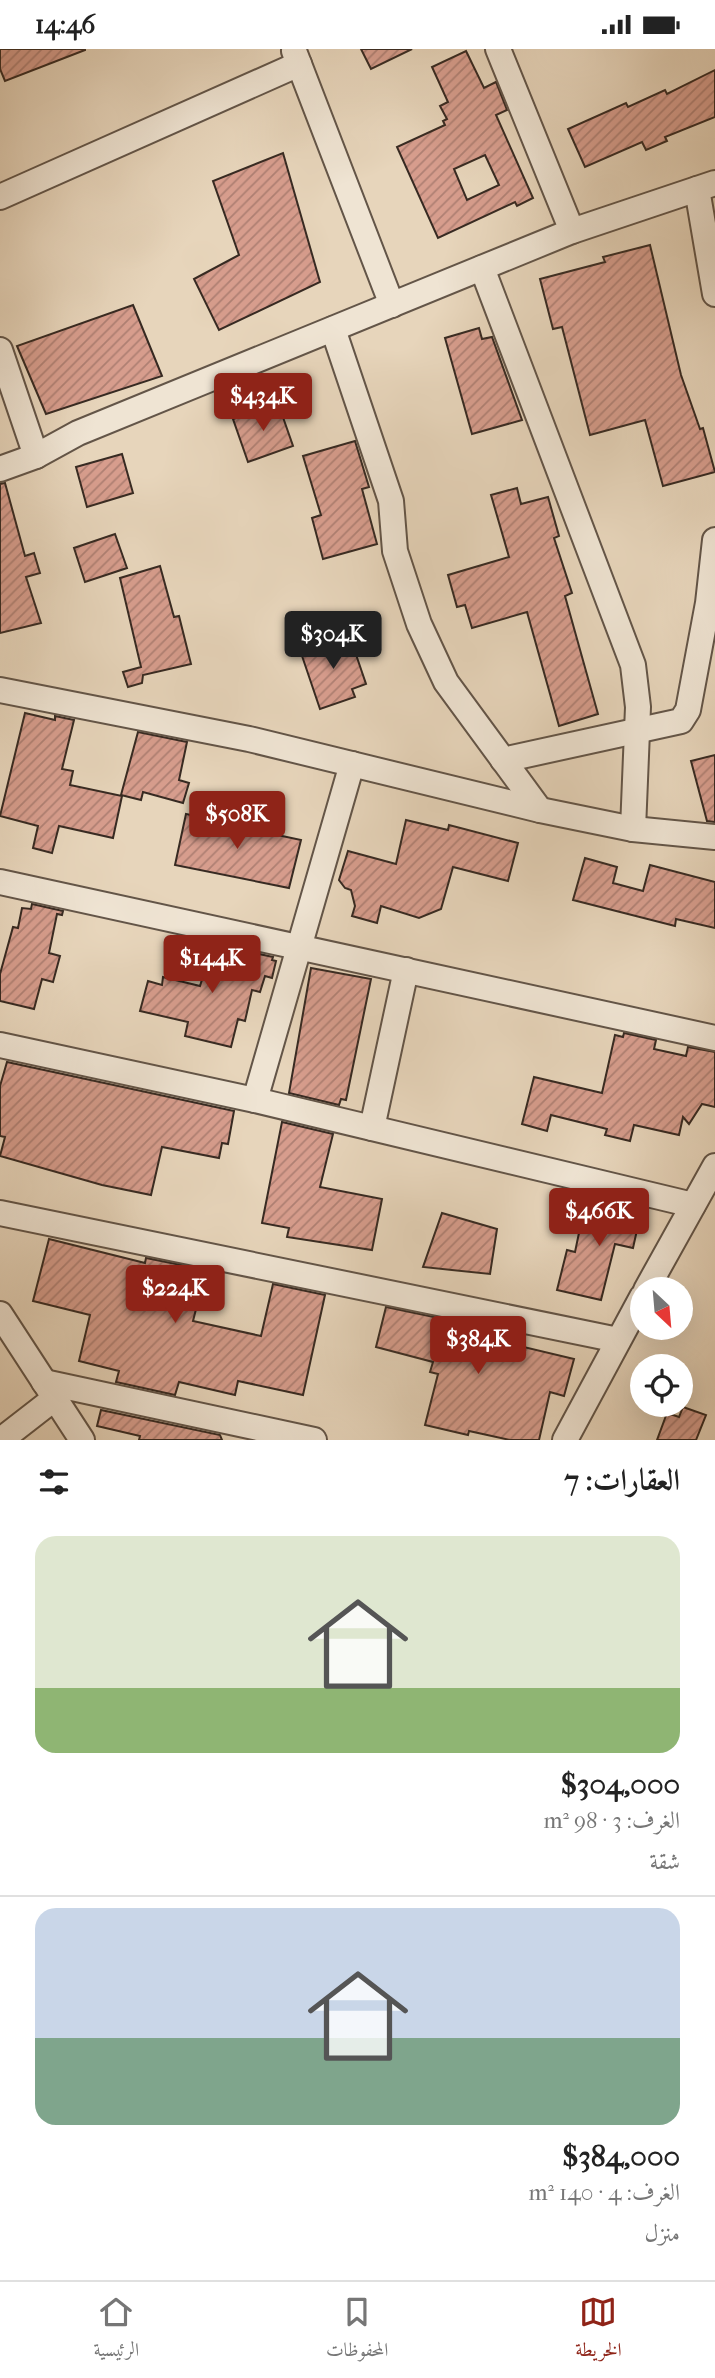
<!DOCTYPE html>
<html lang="ar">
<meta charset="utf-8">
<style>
:root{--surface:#fff;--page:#f6f6f6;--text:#222;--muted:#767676;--line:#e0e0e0;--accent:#8f2418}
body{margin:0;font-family:"IM FELL French Canon",Amiri,serif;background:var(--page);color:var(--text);direction:rtl;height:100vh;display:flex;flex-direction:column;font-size:26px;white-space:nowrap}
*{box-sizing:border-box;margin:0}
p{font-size:23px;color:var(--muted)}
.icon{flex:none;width:38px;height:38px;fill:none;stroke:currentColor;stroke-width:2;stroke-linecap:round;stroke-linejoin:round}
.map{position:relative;height:1391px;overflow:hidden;direction:ltr}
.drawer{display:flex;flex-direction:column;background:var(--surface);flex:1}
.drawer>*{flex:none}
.needle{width:46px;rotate:154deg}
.buttons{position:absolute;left:630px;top:1228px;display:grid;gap:14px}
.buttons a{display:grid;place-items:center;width:63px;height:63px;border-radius:50%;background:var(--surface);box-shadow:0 7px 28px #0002;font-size:35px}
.price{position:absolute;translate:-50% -60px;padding:0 16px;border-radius:7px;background:var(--accent);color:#fff;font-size:23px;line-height:46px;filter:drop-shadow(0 2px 4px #0008)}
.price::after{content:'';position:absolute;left:50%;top:42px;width:21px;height:16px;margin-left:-10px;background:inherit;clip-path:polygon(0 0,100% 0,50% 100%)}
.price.selected{background:#222;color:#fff}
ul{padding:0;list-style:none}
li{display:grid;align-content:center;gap:14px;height:371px;padding:0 35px}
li+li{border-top:2px solid var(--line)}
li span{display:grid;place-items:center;height:217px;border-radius:21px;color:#555}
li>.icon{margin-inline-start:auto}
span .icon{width:126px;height:126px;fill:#fffc;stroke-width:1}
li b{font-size:30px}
h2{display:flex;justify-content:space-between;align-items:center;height:84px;padding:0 35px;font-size:30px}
.status{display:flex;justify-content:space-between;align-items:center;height:49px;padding:0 35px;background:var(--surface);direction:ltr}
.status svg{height:19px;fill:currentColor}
.menu{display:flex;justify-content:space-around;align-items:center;height:98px;border-top:2px solid var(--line);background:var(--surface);font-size:19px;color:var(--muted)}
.menu a{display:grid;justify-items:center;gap:4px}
.menu .selected{color:var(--accent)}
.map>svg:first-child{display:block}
.building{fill:url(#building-hatch);stroke:#372a22;stroke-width:2;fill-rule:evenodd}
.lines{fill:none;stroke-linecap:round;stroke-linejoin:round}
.street-casing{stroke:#635548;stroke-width:28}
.street{stroke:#efe4d3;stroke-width:24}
</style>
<div class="status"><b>14:46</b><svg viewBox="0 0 49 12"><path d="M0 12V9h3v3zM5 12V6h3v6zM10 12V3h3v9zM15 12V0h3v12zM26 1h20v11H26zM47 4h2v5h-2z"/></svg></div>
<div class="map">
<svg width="715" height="1391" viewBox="0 0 715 1391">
<defs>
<pattern id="building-hatch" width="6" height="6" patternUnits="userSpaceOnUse" patternTransform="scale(1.75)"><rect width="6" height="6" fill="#d79d8d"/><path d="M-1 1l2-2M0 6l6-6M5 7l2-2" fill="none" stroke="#af8073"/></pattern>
</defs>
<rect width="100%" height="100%" fill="#e7d5bb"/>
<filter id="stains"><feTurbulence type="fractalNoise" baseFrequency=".00286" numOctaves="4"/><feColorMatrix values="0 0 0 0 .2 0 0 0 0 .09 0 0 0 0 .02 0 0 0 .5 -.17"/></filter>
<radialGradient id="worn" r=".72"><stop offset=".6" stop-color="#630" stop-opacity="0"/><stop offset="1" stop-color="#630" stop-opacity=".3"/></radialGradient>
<!-- building -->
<g class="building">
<path d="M0,0h85v1l-80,31 -5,-12z"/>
<path d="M361,0h51l-41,20z"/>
<path d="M466,2l18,37 12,-6 11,28 -11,5 37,83 -16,8 -2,-4 -77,36 -41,-91 48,-22 -2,-4 4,-2 -7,-13 8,-4 -16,-35zM485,106l14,30 -32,15 -13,-31z"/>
<path d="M715,21v47l-50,20 2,4 -21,9 -4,-8 -57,25 -17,-38 58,-26 2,4 37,-17 2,4z"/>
<path d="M283,104l37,129 -101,48 -25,-51 45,-24 -26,-74z"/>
<path d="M650,196l31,130 19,54 3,-1 12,44 -52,14 -18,-66 -55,15 -28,-108 -9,2 -13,-50 65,-17 -2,-5z"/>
<path d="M133,256l29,71 -116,38 -29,-68z"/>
<path d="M479,279l3,11 10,-2 30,83 -50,14 -27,-96z"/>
<path d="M278,354l15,43 -45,16 -15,-43z"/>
<path d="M355,392l14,46 -7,2 15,55 -54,15 -11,-41 9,-3 -18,-59z"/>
<path d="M122,405l11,39 -46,14 -11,-40z"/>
<path d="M5,434l20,73 9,-3 6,20 -14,4 15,46 -41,10v-149z"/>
<path d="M517,439l4,16 27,-7 11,39 -5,2 18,55 -7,3 33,118 -39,12 -32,-114 -55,16 -7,-23 -8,2 -9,-32 61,-18 -18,-62z"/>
<path d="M115,485l12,34 -42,14 -11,-34z"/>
<path d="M160,517l14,51 5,-1 12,48 -48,11 -1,8 -14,4 -5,-15 18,-5 -21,-89z"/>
<path d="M349,585l17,50 -14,5 3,8 -35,12 -20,-59z"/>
<path d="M25,664l30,7v-4l19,4 -12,49 11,2 -3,14 52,11 -9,42 -54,-12 -7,27 -19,-5 5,-22 -38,-10z"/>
<path d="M138,683l49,10 -8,38 10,3 -6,20 -40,-11 -2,8 -20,-5z"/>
<path d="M715,706v67l-8,-1 -16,-60z"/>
<path d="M186,765l50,10 1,-6 19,4 -2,8 47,10 -12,48 -114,-23z"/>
<path d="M406,771l42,10 1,-5 69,18 -10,38 -55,-14 -12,42 -22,9 -38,-12 -4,17 -25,-7 3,-10 -4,-16 -6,-2 -6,-8 9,-29 48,13z"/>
<path d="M585,809l32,9 -4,16 30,8 7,-26 65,17v46l-39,-9 -1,7 -102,-26z"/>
<path d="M32,855l31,7 -1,4 -5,-1 -8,39 11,3 -7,26 -11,-3 -8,30 -34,-8v-27l13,-47 5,1 4,-20 9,1z"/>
<path d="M213,895l60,13 -1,3 4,1 -4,17 -7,-2 -5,16 -8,-2 -7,31 -7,-2 -7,28 -46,-11 3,-14 -48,-11 8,-30 14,4 1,-8 37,9z"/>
<path d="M311,919l60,11 -25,121 -5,-1 -2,6 -50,-12z"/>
<path d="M624,984l32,7 -2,9 32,7 2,-9 27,5v55l-13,-3 -13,20 -6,-7 -4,18 -45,-10 -4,16 -25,-6 2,-6 -56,-14 -4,16 -25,-7 12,-47 68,16 13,-58 8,2z"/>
<path d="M7,1013l227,49 -6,33 -6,-1 -3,15 -57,-11 -11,48 -49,-10 -102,-29 5,-19 -5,-1v-50z"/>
<path d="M282,1073l51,12 -13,53 62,12 -10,51 -85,-13 2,-9 -27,-5z"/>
<path d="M606,1151l41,9 -3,13 -5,-1 -6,27 -18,-4 -14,56 -44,-10 10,-40 8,2 9,-43 19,4z"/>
<path d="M442,1164l55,16 -7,45 -67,-7z"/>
<path d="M49,1190l96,24 1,-5 60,12 -13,51 68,15 12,-52 52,11 -22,100 -65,-14 -3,14 -56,-13 -4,13 -59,-13 3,-11 -40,-10 11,-46 -57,-14z"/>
<path d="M386,1258l67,14 43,12 -2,7 80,19 -10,37 -14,-4 -11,48h-29l-41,-9 -1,4 -43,-10 13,-51 -8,-2 3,-10 -57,-15z"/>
<path d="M683,1358l23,8 -10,25h-39l10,-27 12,4z"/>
<path d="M101,1361l119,25 2,5h-83l1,-4 -43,-10z"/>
</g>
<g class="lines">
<defs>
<g id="street">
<path d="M498,0l74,182"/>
<path d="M294,2l98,254"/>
<path d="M697,140l18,105"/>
<path d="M0,148l299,-133"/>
<path d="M482,219l151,397 5,42 -5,122"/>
<path d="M333,280l58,172 4,50 24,73 27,58 94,128"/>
<path d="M0,301l36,106"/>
<path d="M0,420l36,-13 42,-23 494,-202 143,-48"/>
<path d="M0,641l249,49 291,71 93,19 82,8"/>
<path d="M503,711l178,-39 7,-11 20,-107 7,-63"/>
<path d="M0,833l715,156"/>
<path d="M0,996l255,55 438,105"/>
<path d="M255,1051l97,-336"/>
<path d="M372,1079l34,-158"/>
<path d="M0,1164l618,127"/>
<path d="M646,1241l69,-124"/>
<path d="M0,1265l82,126"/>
<path d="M44,1333l270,58"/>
<path d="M1,1391l54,-42"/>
<path d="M565,1391l77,-143"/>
</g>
</defs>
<!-- street casing -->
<use href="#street" class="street-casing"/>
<!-- street -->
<use href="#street" class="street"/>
</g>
<rect width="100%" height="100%" filter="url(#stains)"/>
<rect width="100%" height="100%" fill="url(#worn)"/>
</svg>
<div class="buttons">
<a><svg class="needle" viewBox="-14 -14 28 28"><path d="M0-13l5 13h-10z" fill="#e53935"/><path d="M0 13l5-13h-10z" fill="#767676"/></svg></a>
<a><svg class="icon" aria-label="locate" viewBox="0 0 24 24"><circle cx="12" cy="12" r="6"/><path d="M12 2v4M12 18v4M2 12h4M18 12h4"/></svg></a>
</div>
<b class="price" style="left:263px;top:384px">$434K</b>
<b class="price selected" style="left:333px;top:622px">$304K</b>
<b class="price" style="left:237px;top:802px">$508K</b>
<b class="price" style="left:212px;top:946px">$144K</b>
<b class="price" style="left:599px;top:1199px">$466K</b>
<b class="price" style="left:175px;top:1276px">$224K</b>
<b class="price" style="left:478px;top:1327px">$384K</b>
</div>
<section class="drawer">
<h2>العقارات: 7<svg class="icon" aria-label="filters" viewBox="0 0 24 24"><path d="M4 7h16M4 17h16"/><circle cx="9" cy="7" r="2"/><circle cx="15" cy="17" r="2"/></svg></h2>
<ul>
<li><span style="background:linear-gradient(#dfe7d0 70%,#8fb573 0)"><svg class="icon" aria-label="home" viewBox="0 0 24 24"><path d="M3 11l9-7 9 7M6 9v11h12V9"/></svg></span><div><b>$304,000</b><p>الغرف: 3 · 98 m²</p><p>شقة</p></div></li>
<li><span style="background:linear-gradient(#c9d6e8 60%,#7fa58c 0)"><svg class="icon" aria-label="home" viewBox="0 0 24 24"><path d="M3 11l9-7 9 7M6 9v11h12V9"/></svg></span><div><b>$384,000</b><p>الغرف: 4 · 140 m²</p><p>منزل</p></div></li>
</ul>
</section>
<nav class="menu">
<a class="selected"><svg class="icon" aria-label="map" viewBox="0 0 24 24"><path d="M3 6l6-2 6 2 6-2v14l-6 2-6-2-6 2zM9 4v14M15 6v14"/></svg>الخريطة</a>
<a><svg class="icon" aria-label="saved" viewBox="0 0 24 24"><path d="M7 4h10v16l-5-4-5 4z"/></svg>المحفوظات</a>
<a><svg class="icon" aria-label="home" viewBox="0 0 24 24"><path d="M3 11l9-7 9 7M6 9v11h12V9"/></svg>الرئيسية</a>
</nav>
